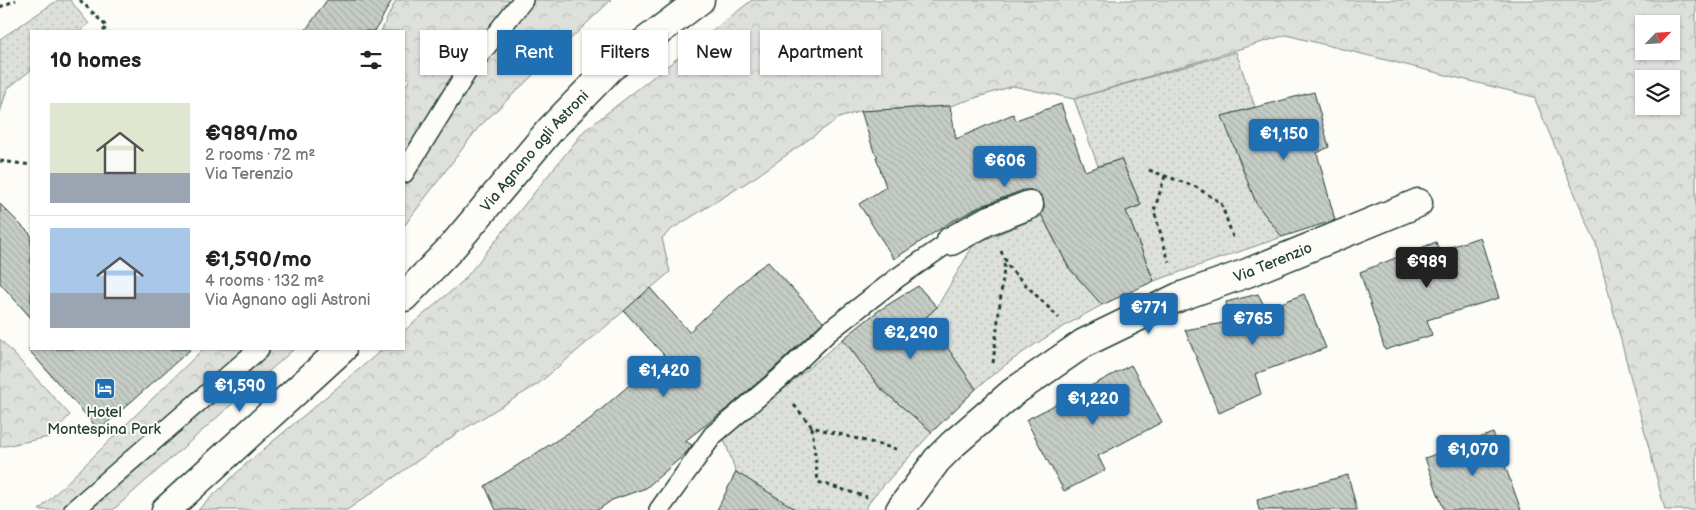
<!DOCTYPE html>
<meta charset="utf-8">
<style>
:root{--surface:#fff;--page:#f2f2f2;--text:#222;--muted:#767676;--line:#e0e0e0;--accent:#1f6fb2}
body{margin:0;font-family:"Balsamiq Sans",sans-serif;background:var(--page);color:var(--text);height:100vh;display:flex;flex-direction:column;font-size:19px;white-space:nowrap}
*{box-sizing:border-box;margin:0}
p{font-size:16px;color:var(--muted)}
.icon{flex:none;width:28px;height:28px;fill:none;stroke:currentColor;stroke-width:2;stroke-linecap:round;stroke-linejoin:round}
.map{position:relative;flex:1;overflow:hidden}
.details{position:absolute;left:30px;top:30px;width:375px;height:320px;display:flex;flex-direction:column;background:var(--surface);border-radius:0px;box-shadow:0 1px 4px #0004}
.details>*{flex:none}
.hud{position:absolute;left:420px;top:30px;width:475px;height:45px;display:flex;gap:10px}
.needle{width:32px;rotate:65deg}
.tools{position:absolute;left:1635px;top:15px;display:grid;gap:10px}
.tools a{display:grid;place-items:center;width:45px;height:45px;border-radius:0px;background:var(--surface);box-shadow:0 1px 4px #0004;font-size:25px}
.price{position:absolute;translate:-50% -42px;padding:0 11px;border-radius:5px;background:var(--accent);color:#fff;font-size:16px;line-height:32px;filter:drop-shadow(0 1px 2px #0008)}
.price::after{content:'';position:absolute;left:50%;top:30px;width:15px;height:11px;margin-left:-8px;background:inherit;clip-path:polygon(0 0,100% 0,50% 100%)}
.price.active{background:#222;color:#fff}
ul{padding:0;list-style:none}
li{display:flex;align-items:center;gap:15px;height:125px;padding:0 20px}
li+li{border-top:1px solid var(--line)}
li span{display:grid;place-items:center;flex:none;width:140px;height:100px;border-radius:0px;color:#555}
li>.icon{margin-inline-start:auto}
span .icon{width:60px;height:60px;fill:#fffc;stroke-width:1}
li b{font-size:21px}
h2{display:flex;justify-content:space-between;align-items:center;height:60px;padding:0 20px;font-size:21px}
.chip{padding:0 18px;border-radius:0px;background:var(--surface);box-shadow:0 1px 4px #0004;font-size:18px;line-height:45px}
.chip.active{background:var(--accent);color:#fff}
.map>svg:first-child{display:block}
.forest{fill:url(#forest-crowns);stroke:#7e8e88;fill-rule:evenodd}
.park{fill:url(#park-dots);stroke:#7e8e88}
.building{fill:url(#building-back-hatch);stroke:#1f3d34}
.lines{fill:none;stroke-linecap:round;stroke-linejoin:round}
.lane-casing{stroke:#1f3d34;stroke-width:22}
.street-casing{stroke:#1f3d34;stroke-width:31}
.path{stroke:#1f3d34;stroke-width:3;stroke-dasharray:4 4;stroke-linecap:butt}
.lane{stroke:#fdfcf7;stroke-width:19}
.street{stroke:#fdfcf7;stroke-width:28}
.labels{text-anchor:middle;dominant-baseline:central;stroke-width:4;stroke-linejoin:round;paint-order:stroke}
.street-label{font-size:15px;fill:#1f3d34;stroke:#fdfcf7}
.poi-label{font-size:15px;fill:#1f3d34;stroke:#fdfcf7}
</style>
<div class="map">
<svg width="1696" height="510" viewBox="0 0 1696 510">
<defs>
<pattern id="forest-crowns" width="20" height="18" patternUnits="userSpaceOnUse" patternTransform="scale(1.25)"><rect width="20" height="18" fill="#dde0db"/><path d="M2 6a3 3 0 1 1 6 0M12 15a3 3 0 1 1 6 0" fill="none" stroke="#bdc1bd"/></pattern>
<pattern id="park-dots" width="8" height="8" patternUnits="userSpaceOnUse" patternTransform="scale(1.25)"><rect width="8" height="8" fill="#dde0db"/><path d="M2 2h.1M6 6h.1" fill="none" stroke="#bdc1bd" stroke-width="1.8" stroke-linecap="round"/></pattern>
<pattern id="building-back-hatch" width="6" height="6" patternUnits="userSpaceOnUse" patternTransform="scale(1.25)"><rect width="6" height="6" fill="#c6cdc7"/><path d="M-1 5l2 2M0 0l6 6M5-1l2 2" fill="none" stroke="#aab1ac"/></pattern>
</defs>
<rect width="100%" height="100%" fill="#fdfcf7"/>
<filter id="ink" filterUnits="userSpaceOnUse"><feTurbulence type="fractalNoise" baseFrequency=".02" numOctaves="2"/><feDisplacementMap in="SourceGraphic" scale="10" xChannelSelector="R" yChannelSelector="G"/><feConvolveMatrix kernelMatrix="1 2 1 2 8 2 1 2 1" color-interpolation-filters="sRGB"/></filter>
<g filter="url(#ink)">
<!-- forest -->
<g class="forest">
<path d="M396,0h215l-133,128 -74,98v-137l6,-10 -6,-3v-45h-23z"/>
<path d="M752,0h944v510h-31l-69,-266 -62,-147 -248,-62 -212,64 -61,-13 -63,20 -89,5 -22,7 -85,60 -82,51 -10,9 8,34 -132,112 -82,50 -109,76h-149l48,-46 137,-115h21v-18l59,-50 121,-150zM1644,24h27v27h-27zM1644,79h27v27h-27z"/>
<path d="M0,339l70,76 -21,22 -49,10z"/>
<path d="M203,349h91l-181,161h-74z"/>
</g>
<!-- park -->
<g class="park">
<path d="M58,0h12l19,24 -9,7h-49v39l-24,19 -7,24v-74z"/>
<path d="M1236,52l19,55 -32,9 59,121 -128,44 -28,-70 15,-6 -20,-46 -23,7 -24,-67z"/>
<path d="M1042,216l27,52 33,37c-44,24 -88,50 -126,84l-50,-72 11,-10 37,-63z"/>
<path d="M843,339l37,49 52,44 -60,66 -7,12h-90l4,-11 -43,-27 -12,-33z"/>
</g>
<!-- building -->
<g class="building">
<path d="M327,0h65l-17,31h-70z"/>
<path d="M1314,92l15,55 -12,6 18,67 -53,17 -26,-34 -34,-87z"/>
<path d="M1061,104l24,67 36,-12 20,46 -15,6 28,70 -52,24 -33,-37 -28,-54 3,-7 -1,-8 -5,-6 -7,-3h-8l-44,17 -30,16 -55,36 -35,-55 27,-17 -10,-30 2,-1 -4,-4 -13,-41 89,-5 6,33 57,-25 3,6z"/>
<path d="M0,204l31,31v83l-31,-35z"/>
<path d="M1480,237l19,61 -72,22 5,15 -47,15 -25,-78 76,-30 3,9z"/>
<path d="M768,262l55,60 -52,49 -42,36 -44,34 7,4 -7,9 -39,34 -34,12 -14,10h-102l-11,-24 105,-67 74,-64 -40,-44 26,-23 39,44 66,-61z"/>
<path d="M918,286l19,21 -11,10 50,72 -44,43 -52,-44 -37,-49 35,-28z"/>
<path d="M1258,294l8,15 38,-15 22,54 -71,26 6,20 -42,19 -34,-83 44,-8 -3,-20z"/>
<path d="M28,349h163l-92,81z"/>
<path d="M1131,365l31,57 -64,34 7,14 -41,21 -38,-71z"/>
<path d="M1493,433l28,77h-77l-19,-52z"/>
<path d="M736,472l61,38h-80z"/>
<path d="M1348,475l9,35h-98l-2,-10z"/>
</g>
<g class="lines">
<defs>
<g id="lane">
<path d="M404,173l65,-105 54,-68"/>
<path d="M74,510l185,-161"/>
<path d="M659,510l54,-75 66,-56 49,-47 69,-54 54,-37"/>
</g>
<g id="street">
<path d="M951,241l36,-20 42,-16"/>
<path id="s1" d="M404,297l48,-50 98,-117 60,-62 90,-68"/>
<path d="M166,510l176,-161"/>
<path id="s2" d="M900,510l37,-50 16,-16 59,-51 72,-50 95,-46 68,-24 171,-70"/>
</g>
</defs>
<!-- lane casing -->
<use href="#lane" class="lane-casing"/>
<!-- street casing -->
<use href="#street" class="street-casing"/>
<!-- path -->
<g class="path">
<path d="M80,0l27,27 -4,4"/>
<path d="M0,7l16,-7"/>
<path d="M0,161l31,4"/>
<path d="M1149,170l47,17 25,16 13,37"/>
<path d="M1165,176l-11,35 15,51"/>
<path d="M1001,251l9,18 49,49"/>
<path d="M993,363l12,-103"/>
<path d="M794,405l18,22 88,23"/>
<path d="M812,427l6,55 49,15"/>
</g>
<!-- lane -->
<use href="#lane" class="lane"/>
<!-- street -->
<use href="#street" class="street"/>
</g>
</g>
<!-- icons -->
<defs>
<symbol id="hotel-square" viewBox="-11 -11 22 22"><rect x="-9" y="-9" width="18" height="18" rx="4" fill="#1f6fb2" stroke="#fdfcf7"/><path d="M-6-4.5h1.5V1H6V5H4.5V3h-9V5H-6ZM-4 0a1.8 1.8 0 1 1 3.6 0ZM.5 0V-2.5h3Q6-2.5 6 0Z" fill="#fff"/></symbol>
</defs>
<g fill-rule="evenodd">
<use href="#hotel-square" x="92" y="376" width="25" height="25"/>
</g>
<g class="labels">
<!-- street labels -->
<g class="street-label">
<text stroke="none"><textPath href="#s1" startOffset="196">Via Agnano agli Astroni</textPath></text>
<text stroke="none"><textPath href="#s2" startOffset="456">Via Terenzio</textPath></text>
</g>
<!-- poi labels -->
<g class="poi-label">
<text x="104" y="412">Hotel<tspan x="104" dy="17">Montespina Park</tspan></text>
</g>
</g>
</svg>
<div class="tools">
<a><svg class="needle" viewBox="-14 -14 28 28"><path d="M0-13l5 13h-10z" fill="#e53935"/><path d="M0 13l5-13h-10z" fill="#767676"/></svg></a>
<a><svg class="icon" aria-label="layers" viewBox="0 0 24 24"><path d="M12 4l9 5-9 5-9-5zM3 14l9 5 9-5"/></svg></a>
</div>
<b class="price" style="left:1284px;top:161px">€1,150</b>
<b class="price" style="left:1005px;top:188px">€606</b>
<b class="price active" style="left:1427px;top:289px">€989</b>
<b class="price" style="left:1149px;top:335px">€771</b>
<b class="price" style="left:1253px;top:346px">€765</b>
<b class="price" style="left:911px;top:360px">€2,290</b>
<b class="price" style="left:664px;top:398px">€1,420</b>
<b class="price" style="left:240px;top:413px">€1,590</b>
<b class="price" style="left:1093px;top:426px">€1,220</b>
<b class="price" style="left:1473px;top:477px">€1,070</b>
<div class="hud">
<a class="chip">Buy</a>
<a class="chip active">Rent</a>
<a class="chip">Filters</a>
<a class="chip">New</a>
<a class="chip">Apartment</a>
</div>
<section class="details">
<h2>10 homes<svg class="icon" aria-label="filters" viewBox="0 0 24 24"><path d="M4 7h16M4 17h16"/><circle cx="9" cy="7" r="2"/><circle cx="15" cy="17" r="2"/></svg></h2>
<ul>
<li><span style="background:linear-gradient(#dfe7d0 70%,#9aa5b1 0)"><svg class="icon" aria-label="home" viewBox="0 0 24 24"><path d="M3 11l9-7 9 7M6 9v11h12V9"/></svg></span><div><b>€989/mo</b><p>2 rooms · 72 m²</p><p>Via Terenzio</p></div></li>
<li><span style="background:linear-gradient(#a9c7e8 65%,#9aa5b1 0)"><svg class="icon" aria-label="home" viewBox="0 0 24 24"><path d="M3 11l9-7 9 7M6 9v11h12V9"/></svg></span><div><b>€1,590/mo</b><p>4 rooms · 132 m²</p><p>Via Agnano agli Astroni</p></div></li>
</ul>
</section>
</div>
